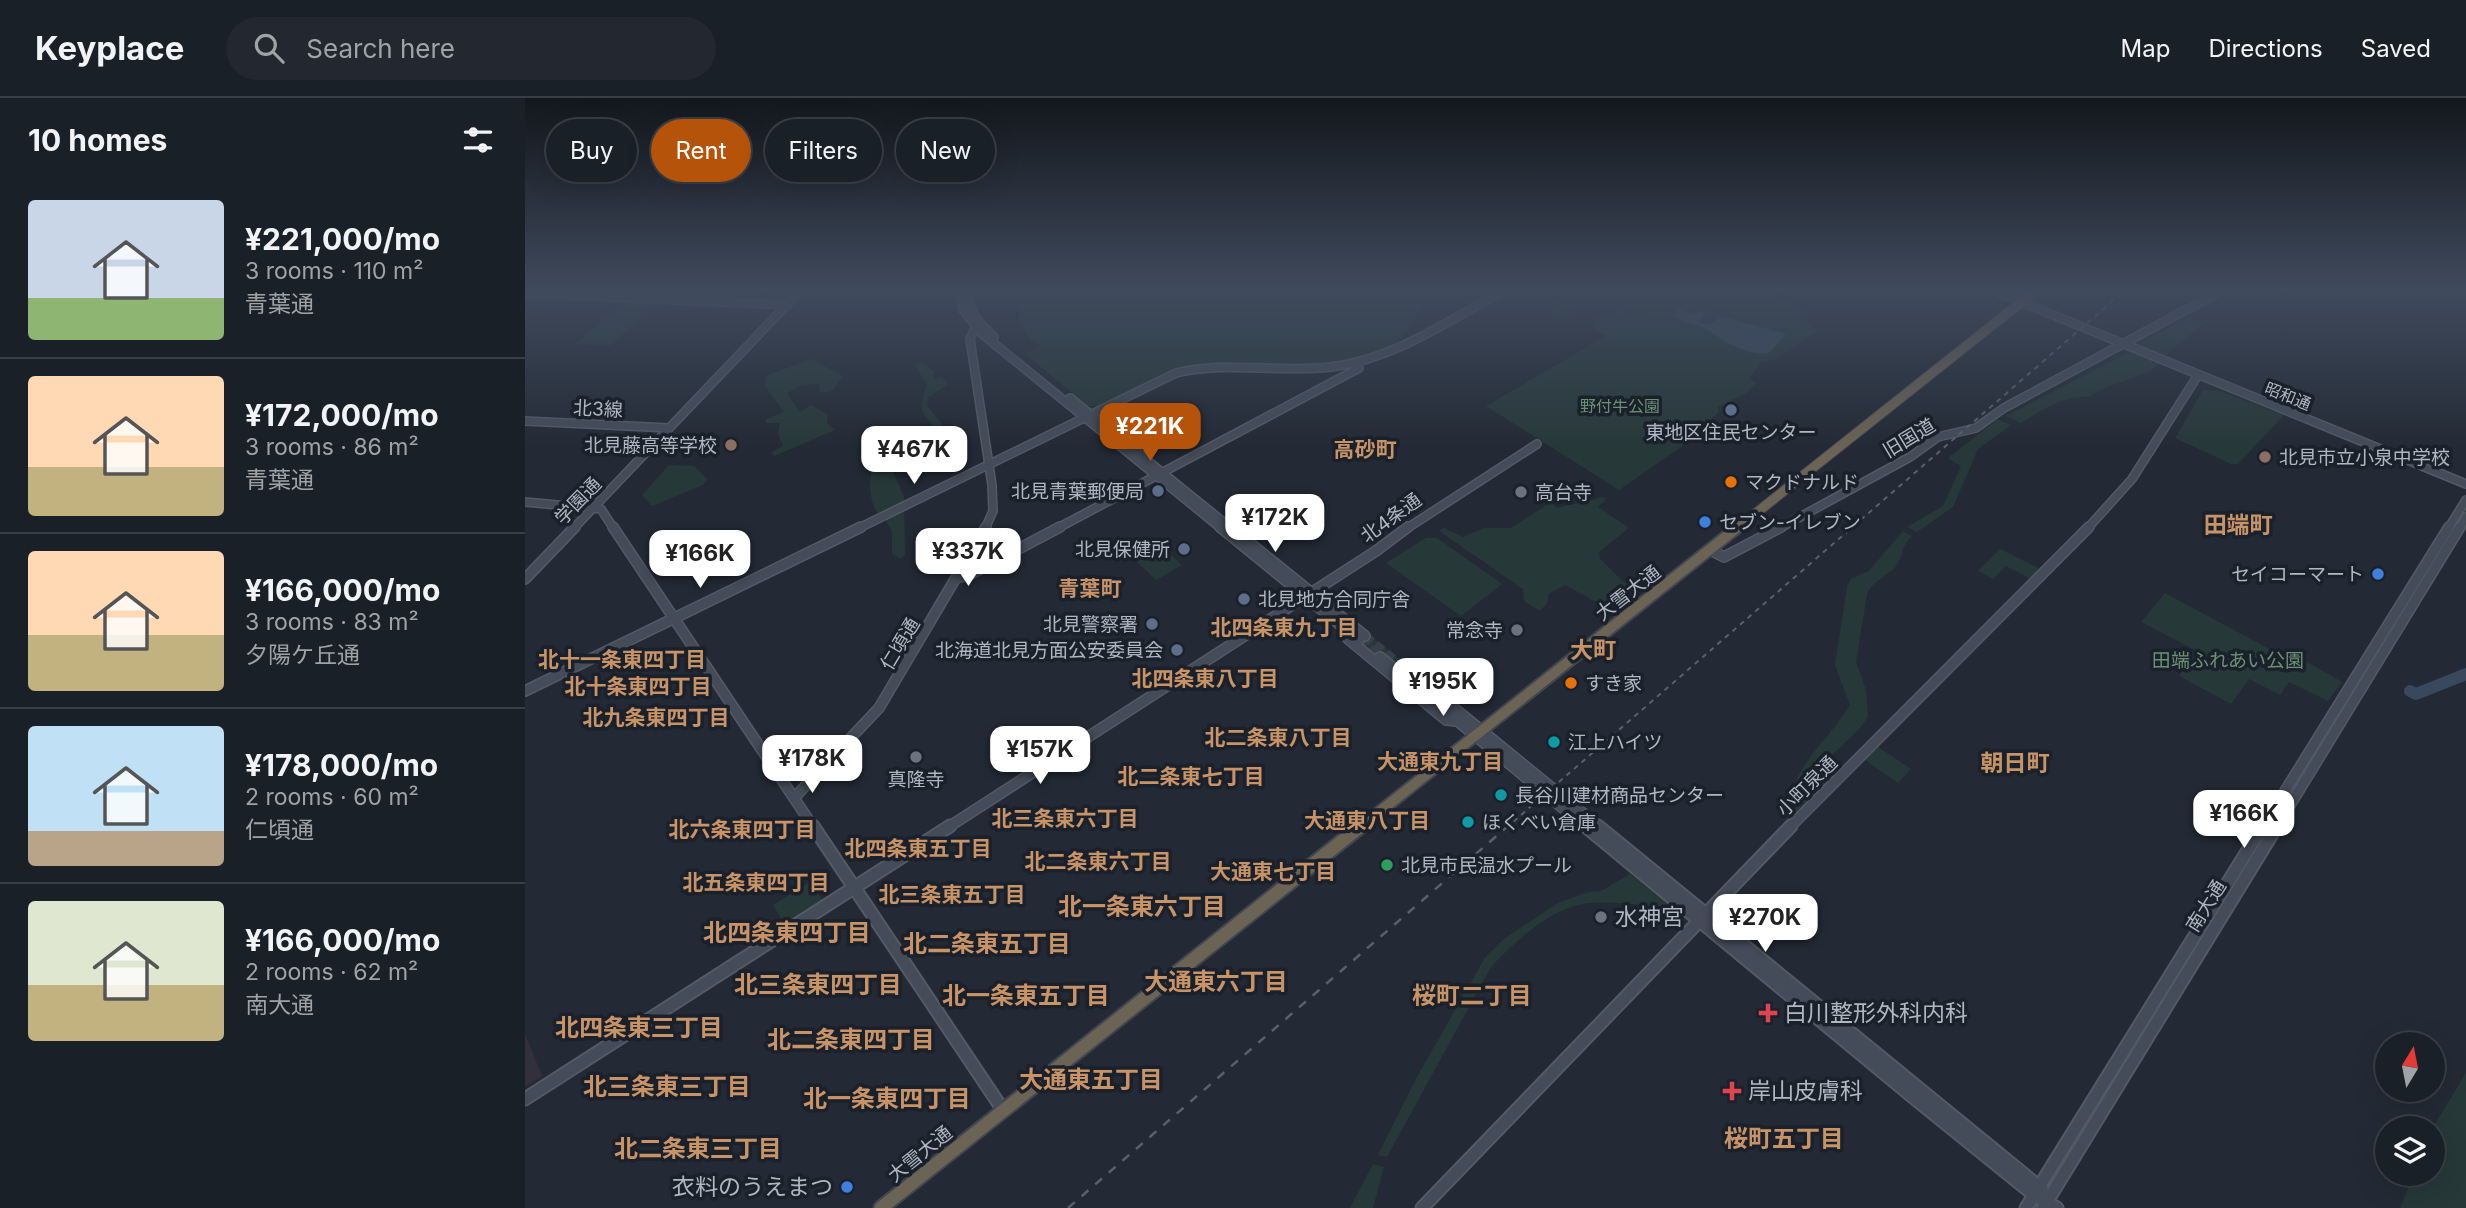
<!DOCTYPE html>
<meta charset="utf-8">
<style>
:root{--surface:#1a2028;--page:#232830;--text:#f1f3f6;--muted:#9fa3a8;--line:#383e45;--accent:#b45309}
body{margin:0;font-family:Inter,"Noto Sans JP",sans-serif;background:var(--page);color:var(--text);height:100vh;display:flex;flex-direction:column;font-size:26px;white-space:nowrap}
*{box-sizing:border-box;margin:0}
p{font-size:23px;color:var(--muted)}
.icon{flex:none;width:38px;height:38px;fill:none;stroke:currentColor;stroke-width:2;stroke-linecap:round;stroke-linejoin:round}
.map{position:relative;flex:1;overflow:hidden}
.details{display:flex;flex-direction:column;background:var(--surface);width:525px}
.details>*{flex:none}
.hud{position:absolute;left:21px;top:21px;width:665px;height:63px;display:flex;gap:14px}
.needle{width:46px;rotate:10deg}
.fabs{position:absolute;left:1850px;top:934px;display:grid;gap:14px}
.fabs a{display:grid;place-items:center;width:70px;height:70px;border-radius:50%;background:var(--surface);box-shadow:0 7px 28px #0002,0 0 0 2px var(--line);font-size:35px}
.price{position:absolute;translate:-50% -60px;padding:0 16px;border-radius:14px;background:#fff;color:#222;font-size:23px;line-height:46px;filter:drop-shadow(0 2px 4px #0008)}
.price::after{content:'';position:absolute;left:50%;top:42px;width:21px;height:16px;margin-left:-10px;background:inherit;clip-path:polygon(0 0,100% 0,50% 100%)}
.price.active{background:var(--accent);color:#fff}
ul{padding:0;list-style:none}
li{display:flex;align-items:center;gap:21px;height:175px;padding:0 28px}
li+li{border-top:2px solid var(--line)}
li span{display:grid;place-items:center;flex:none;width:196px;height:140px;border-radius:7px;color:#555}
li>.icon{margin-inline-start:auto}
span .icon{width:84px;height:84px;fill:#fffc;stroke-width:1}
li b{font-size:30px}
h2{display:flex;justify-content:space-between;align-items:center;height:84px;padding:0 28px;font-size:30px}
.chip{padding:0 24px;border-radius:32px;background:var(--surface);box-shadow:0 7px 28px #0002,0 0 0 2px var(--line);font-size:24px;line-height:63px}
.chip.active{background:var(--accent);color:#fff}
header{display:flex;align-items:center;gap:42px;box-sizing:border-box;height:98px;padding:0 35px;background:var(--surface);border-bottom:2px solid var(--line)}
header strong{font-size:33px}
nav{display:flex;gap:38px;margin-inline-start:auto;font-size:24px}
.search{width:490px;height:63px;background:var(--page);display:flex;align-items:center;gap:18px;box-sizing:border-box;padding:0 24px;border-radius:38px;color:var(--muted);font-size:26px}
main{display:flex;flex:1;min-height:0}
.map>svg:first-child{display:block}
.medical{fill:#32303b}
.green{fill:#273839}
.water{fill:#39485d}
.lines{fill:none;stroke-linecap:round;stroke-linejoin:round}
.river{stroke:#39485d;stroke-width:12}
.secondary-tunnel{stroke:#383f4a;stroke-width:9;stroke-dasharray:9 4.5;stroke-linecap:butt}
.secondary-far2-casing{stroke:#535a64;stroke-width:10}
.secondary-far1-casing{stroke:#535a64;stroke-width:12}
.secondary-casing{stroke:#535a64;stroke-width:15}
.highway-far2-casing{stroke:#404751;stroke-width:11}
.highway-far1-casing{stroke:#404751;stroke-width:14}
.highway-casing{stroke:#404751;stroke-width:17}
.secondary-far2{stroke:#444c59;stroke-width:7}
.secondary-far1{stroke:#444c59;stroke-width:9}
.secondary{stroke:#444c59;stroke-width:11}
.highway-far2{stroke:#6b6354;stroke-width:9}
.highway-far1{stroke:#6b6354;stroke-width:10}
.highway{stroke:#6b6354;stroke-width:13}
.rail-far1{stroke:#58606d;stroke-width:2;stroke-dasharray:5 5;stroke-linecap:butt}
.rail{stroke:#58606d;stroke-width:2.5;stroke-dasharray:9 9;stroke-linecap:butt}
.service-dot{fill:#5c6f8a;stroke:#1b212b;stroke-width:2.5}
.education-dot{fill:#8d6e63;stroke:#1b212b;stroke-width:2.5}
.food-dot{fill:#e8710a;stroke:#1b212b;stroke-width:2.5}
.worship-dot{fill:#6b7280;stroke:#1b212b;stroke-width:2.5}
.shop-dot{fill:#3f7fe0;stroke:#1b212b;stroke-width:2.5}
.culture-dot{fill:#0f9aa8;stroke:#1b212b;stroke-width:2.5}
.leisure-dot{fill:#2e9e5b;stroke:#1b212b;stroke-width:2.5}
.health-dot{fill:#e0444e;stroke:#1b212b;stroke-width:2.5}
.labels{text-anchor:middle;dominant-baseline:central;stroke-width:7;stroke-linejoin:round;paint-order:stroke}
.far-street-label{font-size:16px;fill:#b0b7c3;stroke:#1b212b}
.far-park-label{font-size:16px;fill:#6b9174;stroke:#1b212b}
.street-label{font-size:19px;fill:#b0b7c3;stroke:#1b212b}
.poi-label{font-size:19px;fill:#b0b7c3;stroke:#1b212b;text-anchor:start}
.park-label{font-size:19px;fill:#6b9174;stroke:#1b212b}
.neighbourhood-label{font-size:21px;font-weight:bold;fill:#c79367;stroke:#1b212b}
.quarter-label{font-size:23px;font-weight:bold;fill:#c79367;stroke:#1b212b}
.near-poi-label{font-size:23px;fill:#b0b7c3;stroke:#1b212b;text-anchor:start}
.near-neighbourhood-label{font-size:24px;font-weight:bold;fill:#c79367;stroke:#1b212b}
</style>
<header>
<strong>Keyplace</strong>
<div class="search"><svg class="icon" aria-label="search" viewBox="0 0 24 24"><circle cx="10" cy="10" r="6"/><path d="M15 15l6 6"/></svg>Search here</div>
<nav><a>Map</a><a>Directions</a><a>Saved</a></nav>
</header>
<main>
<section class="details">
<h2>10 homes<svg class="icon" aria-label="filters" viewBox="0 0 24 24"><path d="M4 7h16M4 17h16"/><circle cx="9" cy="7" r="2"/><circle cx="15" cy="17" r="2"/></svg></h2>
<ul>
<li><span style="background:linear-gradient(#c9d6e8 70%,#8fb573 0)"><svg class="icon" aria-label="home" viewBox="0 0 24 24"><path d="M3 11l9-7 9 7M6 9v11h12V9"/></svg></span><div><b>¥221,000/mo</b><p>3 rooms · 110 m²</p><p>青葉通</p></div></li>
<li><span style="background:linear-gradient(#ffd9b3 65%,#c2b280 0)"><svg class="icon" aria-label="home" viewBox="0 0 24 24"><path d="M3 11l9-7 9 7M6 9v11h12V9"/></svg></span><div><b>¥172,000/mo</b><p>3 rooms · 86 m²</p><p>青葉通</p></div></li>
<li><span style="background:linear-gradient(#ffd9b3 60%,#c2b280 0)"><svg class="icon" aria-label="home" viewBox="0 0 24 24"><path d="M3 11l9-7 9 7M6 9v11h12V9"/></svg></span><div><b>¥166,000/mo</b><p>3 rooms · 83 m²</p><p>夕陽ケ丘通</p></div></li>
<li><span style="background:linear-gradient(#bfe0f5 75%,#b9a48a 0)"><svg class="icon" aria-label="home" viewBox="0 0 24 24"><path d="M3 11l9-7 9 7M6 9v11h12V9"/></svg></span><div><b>¥178,000/mo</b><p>2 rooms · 60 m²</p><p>仁頃通</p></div></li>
<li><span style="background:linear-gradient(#dfe7d0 60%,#c2b280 0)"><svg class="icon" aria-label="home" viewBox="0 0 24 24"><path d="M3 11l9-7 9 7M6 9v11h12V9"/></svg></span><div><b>¥166,000/mo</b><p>2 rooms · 62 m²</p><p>南大通</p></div></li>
</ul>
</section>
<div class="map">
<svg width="1941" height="1110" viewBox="0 0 1941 1110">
<rect width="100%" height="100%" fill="#232a35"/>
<!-- medical -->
<path class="medical" d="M0,936l17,42 -17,11z"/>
<!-- green -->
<g class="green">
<path d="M494,194h410c-9,21 -19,39 -37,53 -44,32 -150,17 -203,21l-16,3 -75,37h-10l-63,-52 15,-8 -10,-7 -13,-20 4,-15z"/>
<path d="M1032,194h14l6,10 -2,10 -11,7 -13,-5 -4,-5 18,-13z"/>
<path d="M1077,194h163l44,20 -10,7 20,11 -44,30 -14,2 -11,16 6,5 -10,10 -28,14 1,5 -10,9 5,3 -95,66 -133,-84 120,-70 -14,-9 5,-9 25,-11 17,11 5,-3z"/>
<path d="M103,199l33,2 -51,47 -35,-2z"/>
<path d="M1662,219l17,6 -39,33 -28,-11z"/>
<path d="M1608,252l29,12c-20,19 -50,17 -72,35 -24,-2 -47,12 -69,26l-15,-7z"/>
<path d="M286,261l32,17 -11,15 -12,2 -1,-9 -18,1 -14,8 13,19 11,-7 17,10 -1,8 8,7 -61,26 -3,-4 12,-6 -5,-13 2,-10h-14v-4l18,-7 -19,-26 1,-10z"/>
<path d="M395,263l15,11 -3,3 3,4 7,-2 6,7 -20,14 -1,7 21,27 -8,2c-17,-23 -24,-20 -13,-49l-12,-20z"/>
<path d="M1678,292l16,1 65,24 -46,49h-7l-56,-26z"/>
<path d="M1473,321l13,6 -33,24 -25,58 -36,25 -10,-5 36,-21 18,-40 -13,-8z"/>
<path d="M361,359l18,39 1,59 -5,4 -8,-5v-23l-7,-11 16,-7 -1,-10 -22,10c-10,-13 -11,-40 -1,-54z"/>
<path d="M144,367l25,1 13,13 -4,6 -51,21 -10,-11z"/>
<path d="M1076,399l6,1 -9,9 31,21 -30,24 1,7 28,27 -26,19 -37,-20 -17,9v8l-8,9 -16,-10 -1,-12 -84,-58 5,-3 19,9 21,-9h27l39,-25 8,5c14,-5 31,-5 43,-11z"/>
<path d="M1378,433l9,5c-11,9 -8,19 -16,30 -8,10 -23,14 -29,28l-11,68 10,28 2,26 -6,10 -42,41 11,14 -44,46c-1,-59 35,-77 63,-122l-15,-40 12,-78 4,-8 18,-8z"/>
<path d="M901,440h11l65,46 -41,32 -75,-53z"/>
<path d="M636,448l21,19 -26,15 -21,-20z"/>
<path d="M1475,451l46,23 -9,10 -31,-16 -13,13 -15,-8z"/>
<path d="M1640,495l138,74 4,-5 35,20 -14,19 -39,-19 -9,13 -31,-16 -18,25 -52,-28 9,-16 13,-7 -60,-31z"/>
<path d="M843,536l31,25 3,-1 26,20 -10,7 -62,-43z"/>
<path d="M1353,649l33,22 -13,14 -33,-23z"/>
<path d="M1105,776l47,38c-25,-7 -78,-14 -103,-6 -32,10 -60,37 -83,61l-104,190 -9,-2 39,-78 67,-118 20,-20 54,-36 30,-11 13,-1z"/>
<path d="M285,784l13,19 -38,24 -12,-20z"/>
<path d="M1941,975v135h-66l14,-34h19l-1,-45z"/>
<path d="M848,1066l11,3 -11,41h-23z"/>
</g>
<!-- water -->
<path class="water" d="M1154,210l11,6 14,-3 2,3 -8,8c10,5 17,1 21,-5l9,1 58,16 -16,18c-19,7 -52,-14 -64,-23 -7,-5 -21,-5 -31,-12l1,-8z"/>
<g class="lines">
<!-- river -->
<path class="river" d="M1885,593l6,3 50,-20"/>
<!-- secondary-tunnel -->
<g class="secondary-tunnel">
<path d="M840,538l57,46"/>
<path d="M834,542l21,17"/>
</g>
<defs>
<g id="secondary-far2">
<path d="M434,194l4,18 18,23 241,196"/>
<path d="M441,194l10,27 18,18"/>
<path d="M1472,194l469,192"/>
<path d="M0,195l262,12"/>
<path d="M453,223l-8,18 22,146 1,26 -8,18"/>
<path d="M545,300l162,131"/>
<path d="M0,323l144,7"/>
<path d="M0,404l76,7 13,20"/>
<path d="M48,431l226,-237"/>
<path d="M332,431l319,-156c51,-12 103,0 155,-6 62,-8 116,-45 170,-75"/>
<path d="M531,431l303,-161 -2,-5"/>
<path d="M881,431l131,-85"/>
<path d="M1253,431l132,-72 28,-20 38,-9 28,-20 215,-116"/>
<path d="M1562,431l45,-50 66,-104"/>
<path d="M1923,431l18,-29"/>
<path d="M1934,431l7,-12"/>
</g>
<g id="secondary-far1">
<path d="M88,429l201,301"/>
<path d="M695,429l139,113"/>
<path d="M705,429l135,109"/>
<path d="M1185,452l14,7 57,-30"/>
<path d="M433,479l9,-1 93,-49"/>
<path d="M0,481l50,-52"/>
<path d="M823,541l98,81 10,1"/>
<path d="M855,559l207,171"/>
<path d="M897,584l179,146"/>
<path d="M0,593l336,-164"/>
<path d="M270,699l84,-89 107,-181"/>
<path d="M422,730l429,-277 32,-24"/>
<path d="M1264,730l300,-301"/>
<path d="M1737,730l187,-301"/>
<path d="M1751,730l184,-301"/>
</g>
<g id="secondary">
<path d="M288,728l190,284"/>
<path d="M1060,728l329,272 120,97 23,13"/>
<path d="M1073,728l444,363"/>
<path d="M0,1001l425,-273"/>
<path d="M897,1110l369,-382"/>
<path d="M1501,1110l237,-382"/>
<path d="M1518,1110l234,-382"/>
</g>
<path id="highway-far2" d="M1211,431l298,-237"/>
<path id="highway-far1" d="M834,730l379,-301"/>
<path id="highway" d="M356,1110l480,-382"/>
</defs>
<!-- secondary-far2 casing -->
<use href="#secondary-far2" class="secondary-far2-casing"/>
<!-- secondary-far1 casing -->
<use href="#secondary-far1" class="secondary-far1-casing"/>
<!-- secondary casing -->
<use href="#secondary" class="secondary-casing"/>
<!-- highway-far2 casing -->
<use href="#highway-far2" class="highway-far2-casing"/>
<!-- highway-far1 casing -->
<use href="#highway-far1" class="highway-far1-casing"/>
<!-- highway casing -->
<use href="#highway" class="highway-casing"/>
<!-- secondary-far2 -->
<use href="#secondary-far2" class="secondary-far2"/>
<!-- secondary-far1 -->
<use href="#secondary-far1" class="secondary-far1"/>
<!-- secondary -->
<use href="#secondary" class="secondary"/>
<!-- highway-far2 -->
<use href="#highway-far2" class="highway-far2"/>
<!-- highway-far1 -->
<use href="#highway-far1" class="highway-far1"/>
<!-- highway -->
<use href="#highway" class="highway"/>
<!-- rail-far1 -->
<path class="rail-far1" d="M981,730l617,-536"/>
<!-- rail -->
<path class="rail" d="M543,1110l440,-382"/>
</g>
<!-- sky -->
<linearGradient id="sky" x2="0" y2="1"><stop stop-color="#13171d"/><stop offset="0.55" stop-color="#3f4a5c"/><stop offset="1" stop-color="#3f4a5c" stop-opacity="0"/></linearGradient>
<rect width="1941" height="350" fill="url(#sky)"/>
<!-- markers -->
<g class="service-dot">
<circle cx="1206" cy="312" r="7"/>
<circle cx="633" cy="393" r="7"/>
<circle cx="659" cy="451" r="7"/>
<circle cx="719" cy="501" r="7"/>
<circle cx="627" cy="526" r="7"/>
<circle cx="652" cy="552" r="7"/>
</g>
<g class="education-dot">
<circle cx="206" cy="347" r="7"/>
<circle cx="1740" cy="359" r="7"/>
</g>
<g class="food-dot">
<circle cx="1206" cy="384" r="7"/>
<circle cx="1046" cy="585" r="7"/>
</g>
<g class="worship-dot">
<circle cx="996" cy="394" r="7"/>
<circle cx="992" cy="532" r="7"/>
<circle cx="391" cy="659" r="7"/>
<circle cx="1076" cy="819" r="7"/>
</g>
<g class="shop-dot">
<circle cx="1180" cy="424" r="7"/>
<circle cx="1853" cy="476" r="7"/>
<circle cx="322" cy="1089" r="7"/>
</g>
<g class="culture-dot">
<circle cx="1029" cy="644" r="7"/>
<circle cx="976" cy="697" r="7"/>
<circle cx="943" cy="724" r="7"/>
</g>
<circle class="leisure-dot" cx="862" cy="767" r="7"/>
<g class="health-dot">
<path d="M1239.5 904.5h7v7h7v7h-7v7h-7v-7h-7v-7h7z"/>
<path d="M1203.5 982.5h7v7h7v7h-7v7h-7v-7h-7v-7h7z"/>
</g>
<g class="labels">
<!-- far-street labels -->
<g class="far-street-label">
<text transform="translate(1763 298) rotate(22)">昭和通</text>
</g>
<!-- far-park labels -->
<g class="far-park-label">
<text x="1095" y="308">野付牛公園</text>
</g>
<!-- street labels -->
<g class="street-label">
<text transform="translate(73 311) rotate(3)">北3線</text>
<text transform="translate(1384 340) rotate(-31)">旧国道</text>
<text transform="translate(53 403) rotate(-46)">学園通</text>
<text transform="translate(866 420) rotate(-36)">北4条通</text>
<text transform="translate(1103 495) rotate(-38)">大雪大通</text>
<text transform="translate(375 546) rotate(-59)">仁頃通</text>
<text transform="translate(1282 688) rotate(-45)">小町泉通</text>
<text transform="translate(1681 808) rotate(-58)">南大通</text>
<text transform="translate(395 1056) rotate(-39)">大雪大通</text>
</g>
<!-- poi labels -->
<g class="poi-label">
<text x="1206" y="334" text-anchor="middle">東地区住民センター</text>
<text x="192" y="347" text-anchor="end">北見藤高等学校</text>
<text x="1754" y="359">北見市立小泉中学校</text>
<text x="1220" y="384">マクドナルド</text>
<text x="619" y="393" text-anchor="end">北見青葉郵便局</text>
<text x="1010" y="394">高台寺</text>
<text x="1194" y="424">セブン-イレブン</text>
<text x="645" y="451" text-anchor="end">北見保健所</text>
<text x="1839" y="476" text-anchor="end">セイコーマート</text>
<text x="733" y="501">北見地方合同庁舎</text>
<text x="613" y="526" text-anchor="end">北見警察署</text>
<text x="978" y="532" text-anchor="end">常念寺</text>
<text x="638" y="552" text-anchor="end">北海道北見方面公安委員会</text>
<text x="1060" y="585">すき家</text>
<text x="1043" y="644">江上ハイツ</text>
<text x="391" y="681" text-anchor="middle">真隆寺</text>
<text x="990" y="697">長谷川建材商品センター</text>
<text x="957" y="724">ほくべい倉庫</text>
<text x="876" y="767">北見市民温水プール</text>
</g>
<!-- park labels -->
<g class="park-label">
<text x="1703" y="562">田端ふれあい公園</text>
</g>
<!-- neighbourhood labels -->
<g class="neighbourhood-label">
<text x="840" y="351">高砂町</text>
<text x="565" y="490">青葉町</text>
<text x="759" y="529">北四条東九丁目</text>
<text x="97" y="561">北十一条東四丁目</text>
<text x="680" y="580">北四条東八丁目</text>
<text x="113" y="588">北十条東四丁目</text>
<text x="131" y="619">北九条東四丁目</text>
<text x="753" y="639">北二条東八丁目</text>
<text x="915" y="663">大通東九丁目</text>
<text x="666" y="678">北二条東七丁目</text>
<text x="540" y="720">北三条東六丁目</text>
<text x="842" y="722">大通東八丁目</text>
<text x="217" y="731">北六条東四丁目</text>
<text x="393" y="750">北四条東五丁目</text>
<text x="573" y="763">北二条東六丁目</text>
<text x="748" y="773">大通東七丁目</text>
<text x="231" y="784">北五条東四丁目</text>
<text x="427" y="796">北三条東五丁目</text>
</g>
<!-- quarter labels -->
<g class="quarter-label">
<text x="1713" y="427">田端町</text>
<text x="1068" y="552">大町</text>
<text x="1490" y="665">朝日町</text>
</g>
<!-- near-poi labels -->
<g class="near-poi-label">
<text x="1090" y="819">水神宮</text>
<text x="1259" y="915">白川整形外科内科</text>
<text x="1223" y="993">岸山皮膚科</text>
<text x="308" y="1089" text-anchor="end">衣料のうえまつ</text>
</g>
<!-- near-neighbourhood labels -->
<g class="near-neighbourhood-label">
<text x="617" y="808">北一条東六丁目</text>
<text x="262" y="834">北四条東四丁目</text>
<text x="462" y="845">北二条東五丁目</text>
<text x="691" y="883">大通東六丁目</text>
<text x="293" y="886">北三条東四丁目</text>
<text x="501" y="897">北一条東五丁目</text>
<text x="947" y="897">桜町二丁目</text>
<text x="114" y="929">北四条東三丁目</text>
<text x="326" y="941">北二条東四丁目</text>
<text x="566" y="981">大通東五丁目</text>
<text x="142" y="988">北三条東三丁目</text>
<text x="362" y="1000">北一条東四丁目</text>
<text x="1259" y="1040">桜町五丁目</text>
<text x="173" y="1050">北二条東三丁目</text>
</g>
</g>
</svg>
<div class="fabs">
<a><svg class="needle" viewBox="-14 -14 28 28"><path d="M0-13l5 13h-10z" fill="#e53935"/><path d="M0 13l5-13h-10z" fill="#9fa3a8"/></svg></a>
<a><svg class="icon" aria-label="layers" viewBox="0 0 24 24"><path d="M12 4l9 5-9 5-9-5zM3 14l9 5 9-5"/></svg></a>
</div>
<b class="price active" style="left:625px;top:365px">¥221K</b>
<b class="price" style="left:389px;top:388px">¥467K</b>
<b class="price" style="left:750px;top:456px">¥172K</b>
<b class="price" style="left:443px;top:490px">¥337K</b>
<b class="price" style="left:175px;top:492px">¥166K</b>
<b class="price" style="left:918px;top:620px">¥195K</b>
<b class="price" style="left:515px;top:688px">¥157K</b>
<b class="price" style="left:287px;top:697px">¥178K</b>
<b class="price" style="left:1719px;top:752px">¥166K</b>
<b class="price" style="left:1240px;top:856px">¥270K</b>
<div class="hud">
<a class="chip">Buy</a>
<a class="chip active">Rent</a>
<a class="chip">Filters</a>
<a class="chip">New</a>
</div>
</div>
</main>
